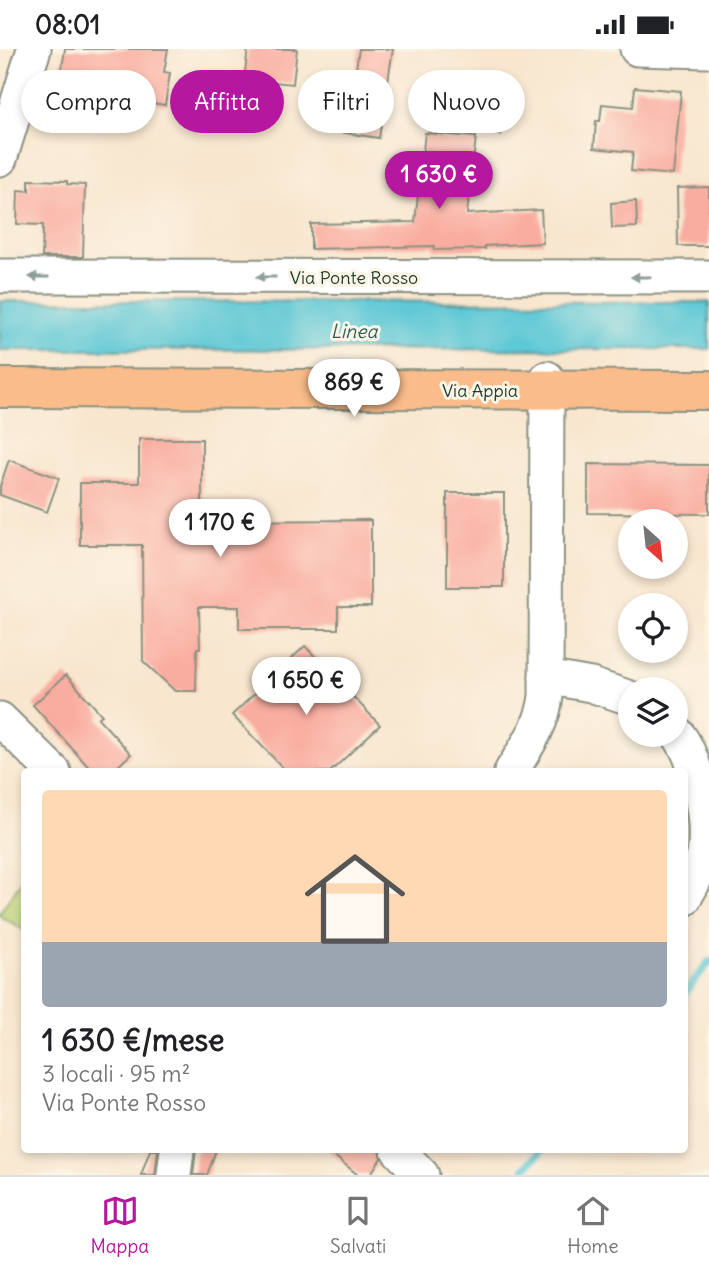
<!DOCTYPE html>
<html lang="it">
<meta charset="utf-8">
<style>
:root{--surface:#fff;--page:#f2f2f2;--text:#202124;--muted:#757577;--line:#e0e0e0;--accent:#b5179e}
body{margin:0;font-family:Delius,sans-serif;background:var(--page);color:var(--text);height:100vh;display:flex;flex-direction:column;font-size:26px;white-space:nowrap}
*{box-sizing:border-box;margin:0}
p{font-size:23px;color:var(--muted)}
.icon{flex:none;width:38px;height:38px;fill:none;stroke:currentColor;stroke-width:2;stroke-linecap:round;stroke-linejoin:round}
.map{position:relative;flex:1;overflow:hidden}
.panel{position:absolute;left:21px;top:719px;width:667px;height:385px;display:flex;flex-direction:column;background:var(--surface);border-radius:7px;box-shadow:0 4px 10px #0003}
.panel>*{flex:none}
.hud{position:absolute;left:21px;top:21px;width:668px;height:63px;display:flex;gap:14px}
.needle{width:46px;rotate:153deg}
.controls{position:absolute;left:618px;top:460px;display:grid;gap:14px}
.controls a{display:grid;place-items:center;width:70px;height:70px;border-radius:50%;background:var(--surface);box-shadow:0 4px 10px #0003;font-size:35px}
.price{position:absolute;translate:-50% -60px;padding:0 16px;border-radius:24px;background:#fff;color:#222;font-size:23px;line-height:46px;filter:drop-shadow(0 2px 4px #0008)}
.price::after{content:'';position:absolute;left:50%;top:42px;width:21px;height:16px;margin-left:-10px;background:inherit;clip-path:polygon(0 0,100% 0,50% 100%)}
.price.current{background:var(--accent);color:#fff}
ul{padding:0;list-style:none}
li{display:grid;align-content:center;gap:14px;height:371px;padding:0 21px}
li+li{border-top:2px solid var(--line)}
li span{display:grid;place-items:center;height:217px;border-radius:7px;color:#555}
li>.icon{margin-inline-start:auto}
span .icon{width:126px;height:126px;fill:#fffc;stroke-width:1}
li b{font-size:30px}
.pill{padding:0 24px;border-radius:32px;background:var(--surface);box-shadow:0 4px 10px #0003;font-size:24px;line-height:63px}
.pill.current{background:var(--accent);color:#fff}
.status{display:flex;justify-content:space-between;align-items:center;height:49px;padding:0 35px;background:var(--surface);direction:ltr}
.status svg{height:19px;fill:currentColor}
.tab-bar{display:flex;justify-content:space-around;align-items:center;height:98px;border-top:2px solid var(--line);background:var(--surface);font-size:19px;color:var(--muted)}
.tab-bar a{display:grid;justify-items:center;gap:4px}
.tab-bar .current{color:var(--accent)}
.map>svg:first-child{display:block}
.green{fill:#b9d176;stroke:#6c8755;stroke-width:2}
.water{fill:#5dc8d6;stroke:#3e8285;stroke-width:2}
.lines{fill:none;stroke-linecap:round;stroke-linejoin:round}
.stream{stroke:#5dc8d6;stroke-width:8}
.building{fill:#f9ada0}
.minor-casing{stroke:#8c9282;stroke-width:37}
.major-casing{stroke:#8c9282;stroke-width:42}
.minor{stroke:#fff;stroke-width:33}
.major{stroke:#f9bc8a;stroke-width:38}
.oneway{fill:#8f9e9a}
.labels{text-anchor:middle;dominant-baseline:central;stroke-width:6;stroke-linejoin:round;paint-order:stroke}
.street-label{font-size:18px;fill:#1f3d34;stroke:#fcf5e5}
.water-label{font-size:19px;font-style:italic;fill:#2e605c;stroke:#fcf5e5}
</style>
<div class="status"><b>08:01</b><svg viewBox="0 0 49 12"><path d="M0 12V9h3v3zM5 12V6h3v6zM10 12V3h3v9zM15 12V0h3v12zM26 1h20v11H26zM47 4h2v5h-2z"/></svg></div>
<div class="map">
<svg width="709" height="1126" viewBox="0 0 709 1126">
<rect width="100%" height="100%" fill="#fcf5e5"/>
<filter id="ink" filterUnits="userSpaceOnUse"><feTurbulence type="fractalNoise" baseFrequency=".0143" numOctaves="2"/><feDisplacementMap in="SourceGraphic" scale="14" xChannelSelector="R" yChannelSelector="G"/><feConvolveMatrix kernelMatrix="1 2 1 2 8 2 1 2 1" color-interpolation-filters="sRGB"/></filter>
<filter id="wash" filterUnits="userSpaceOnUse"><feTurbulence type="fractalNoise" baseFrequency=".00686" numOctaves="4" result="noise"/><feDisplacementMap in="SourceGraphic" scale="28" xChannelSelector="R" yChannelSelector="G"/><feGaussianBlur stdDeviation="1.57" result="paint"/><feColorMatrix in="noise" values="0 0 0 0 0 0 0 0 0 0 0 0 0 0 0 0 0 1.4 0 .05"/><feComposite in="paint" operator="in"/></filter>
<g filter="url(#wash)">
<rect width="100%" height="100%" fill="#f8e6cf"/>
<!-- green -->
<path class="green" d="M24,828v53l-24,-14v-4z"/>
<!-- water -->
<path class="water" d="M0,252l709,1v47l-709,1z"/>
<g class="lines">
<!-- stream -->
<g class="stream">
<path d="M684,945l25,-32"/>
<path d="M525,1119l17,-18"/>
</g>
</g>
<g id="blocks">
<!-- building -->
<g class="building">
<path d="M65,0h103l-4,23 6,1 -5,32 -27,-4v-4l-45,-7 -1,9 -34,-5z"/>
<path d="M248,0h49l-4,35 -49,-5z"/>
<path d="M359,0h34l-14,89 -54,-8 9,-59 21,4z"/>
<path d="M469,31l37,4 -5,51 -37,-3z"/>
<path d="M635,38l46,4 -8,84 -42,-4 2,-19 -39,-4 2,-27h4l2,-17 31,3z"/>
<path d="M425,84l51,4 -9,77 74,-4 2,33 -58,3v3l-51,1v-4l-123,3v-25l104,-2z"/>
<path d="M29,131l38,1v3l18,1 -2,72h-41l1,-32 -26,-1 1,-34 11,1z"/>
<path d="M709,138v59h-31l-1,-58z"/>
<path d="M636,152l1,26 -25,1 -1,-25z"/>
<path d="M139,390h63v82l169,-1v87h-33v22h-99v-22h-40l1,41h-3l-1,43h-21l-32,-30 -1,-116h-62v-62h59z"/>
<path d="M9,411l50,18 -12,34 -47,-17v-9z"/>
<path d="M588,415l121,1v49l-121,-1z"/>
<rect x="447" y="444" width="57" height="94"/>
<path d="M305,597l75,79 -50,47h-43l-55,-57z"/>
<path d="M66,626l36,40 -4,3 33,36 -19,18h-19l-60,-67z"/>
<path d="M150,1101h8l-3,25h-14z"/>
<path d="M196,1101h20l-9,25h-14z"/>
<path d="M327,1101h52l2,8 -11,17h-12z"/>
</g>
</g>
</g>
<g filter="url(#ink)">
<use href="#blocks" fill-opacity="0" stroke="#8c9282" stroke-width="2"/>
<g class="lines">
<defs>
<g id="minor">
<path d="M637,0l70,2"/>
<path d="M0,110l34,-110"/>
<path d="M0,227l709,1"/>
<path d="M546,628l45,8 39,13"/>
<path d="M0,670l54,53"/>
<path d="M676,683c22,26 33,88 28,123 -4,16 -12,30 -20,44"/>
<path d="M511,723c15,-25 32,-47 35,-76l1,-318"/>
<path d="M398,1101l24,25"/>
<path d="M174,1126l3,-25"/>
</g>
<path id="major" d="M0,339l709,2"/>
</defs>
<!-- minor casing -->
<use href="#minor" class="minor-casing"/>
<!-- major casing -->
<use href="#major" class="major-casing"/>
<!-- minor -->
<use href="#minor" class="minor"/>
<!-- major -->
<use href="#major" class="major"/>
</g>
<!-- one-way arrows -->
<defs><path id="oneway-solid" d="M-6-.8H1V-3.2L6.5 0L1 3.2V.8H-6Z" transform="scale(1.75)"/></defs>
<g class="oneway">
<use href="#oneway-solid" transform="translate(39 228) rotate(180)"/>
<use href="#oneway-solid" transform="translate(266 228) rotate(180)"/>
<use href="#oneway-solid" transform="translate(641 228) rotate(180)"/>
</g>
</g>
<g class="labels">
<!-- street labels -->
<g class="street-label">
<text x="354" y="228">Via Ponte Rosso</text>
<text x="480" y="341">Via Appia</text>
</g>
<!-- water labels -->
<g class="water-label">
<text x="354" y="282">Linea</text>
</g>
</g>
</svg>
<div class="controls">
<a><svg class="needle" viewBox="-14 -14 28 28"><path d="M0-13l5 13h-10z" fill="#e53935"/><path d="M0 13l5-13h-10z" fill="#757577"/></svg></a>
<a><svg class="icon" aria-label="locate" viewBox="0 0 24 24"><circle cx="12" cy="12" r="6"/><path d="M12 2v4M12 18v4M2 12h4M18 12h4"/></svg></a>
<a><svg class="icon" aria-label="layers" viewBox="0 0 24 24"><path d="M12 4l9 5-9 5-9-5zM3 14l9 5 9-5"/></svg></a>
</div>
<b class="price current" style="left:439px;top:162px">1 630 €</b>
<b class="price" style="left:354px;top:370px">869 €</b>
<b class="price" style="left:220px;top:510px">1 170 €</b>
<b class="price" style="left:306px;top:668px">1 650 €</b>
<div class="hud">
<a class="pill">Compra</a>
<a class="pill current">Affitta</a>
<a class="pill">Filtri</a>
<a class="pill">Nuovo</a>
</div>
<section class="panel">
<ul>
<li><span style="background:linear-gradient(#ffd9b3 70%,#9aa5b1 0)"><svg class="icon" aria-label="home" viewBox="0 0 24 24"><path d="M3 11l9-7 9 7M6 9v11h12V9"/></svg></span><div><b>1 630 €/mese</b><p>3 locali · 95 m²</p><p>Via Ponte Rosso</p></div></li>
</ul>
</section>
</div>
<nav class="tab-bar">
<a class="current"><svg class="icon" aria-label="map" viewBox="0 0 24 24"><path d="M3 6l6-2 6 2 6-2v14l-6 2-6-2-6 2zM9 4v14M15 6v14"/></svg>Mappa</a>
<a><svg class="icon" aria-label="saved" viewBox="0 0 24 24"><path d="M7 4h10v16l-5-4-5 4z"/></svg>Salvati</a>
<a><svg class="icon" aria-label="home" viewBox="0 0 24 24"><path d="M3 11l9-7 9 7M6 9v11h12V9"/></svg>Home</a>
</nav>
